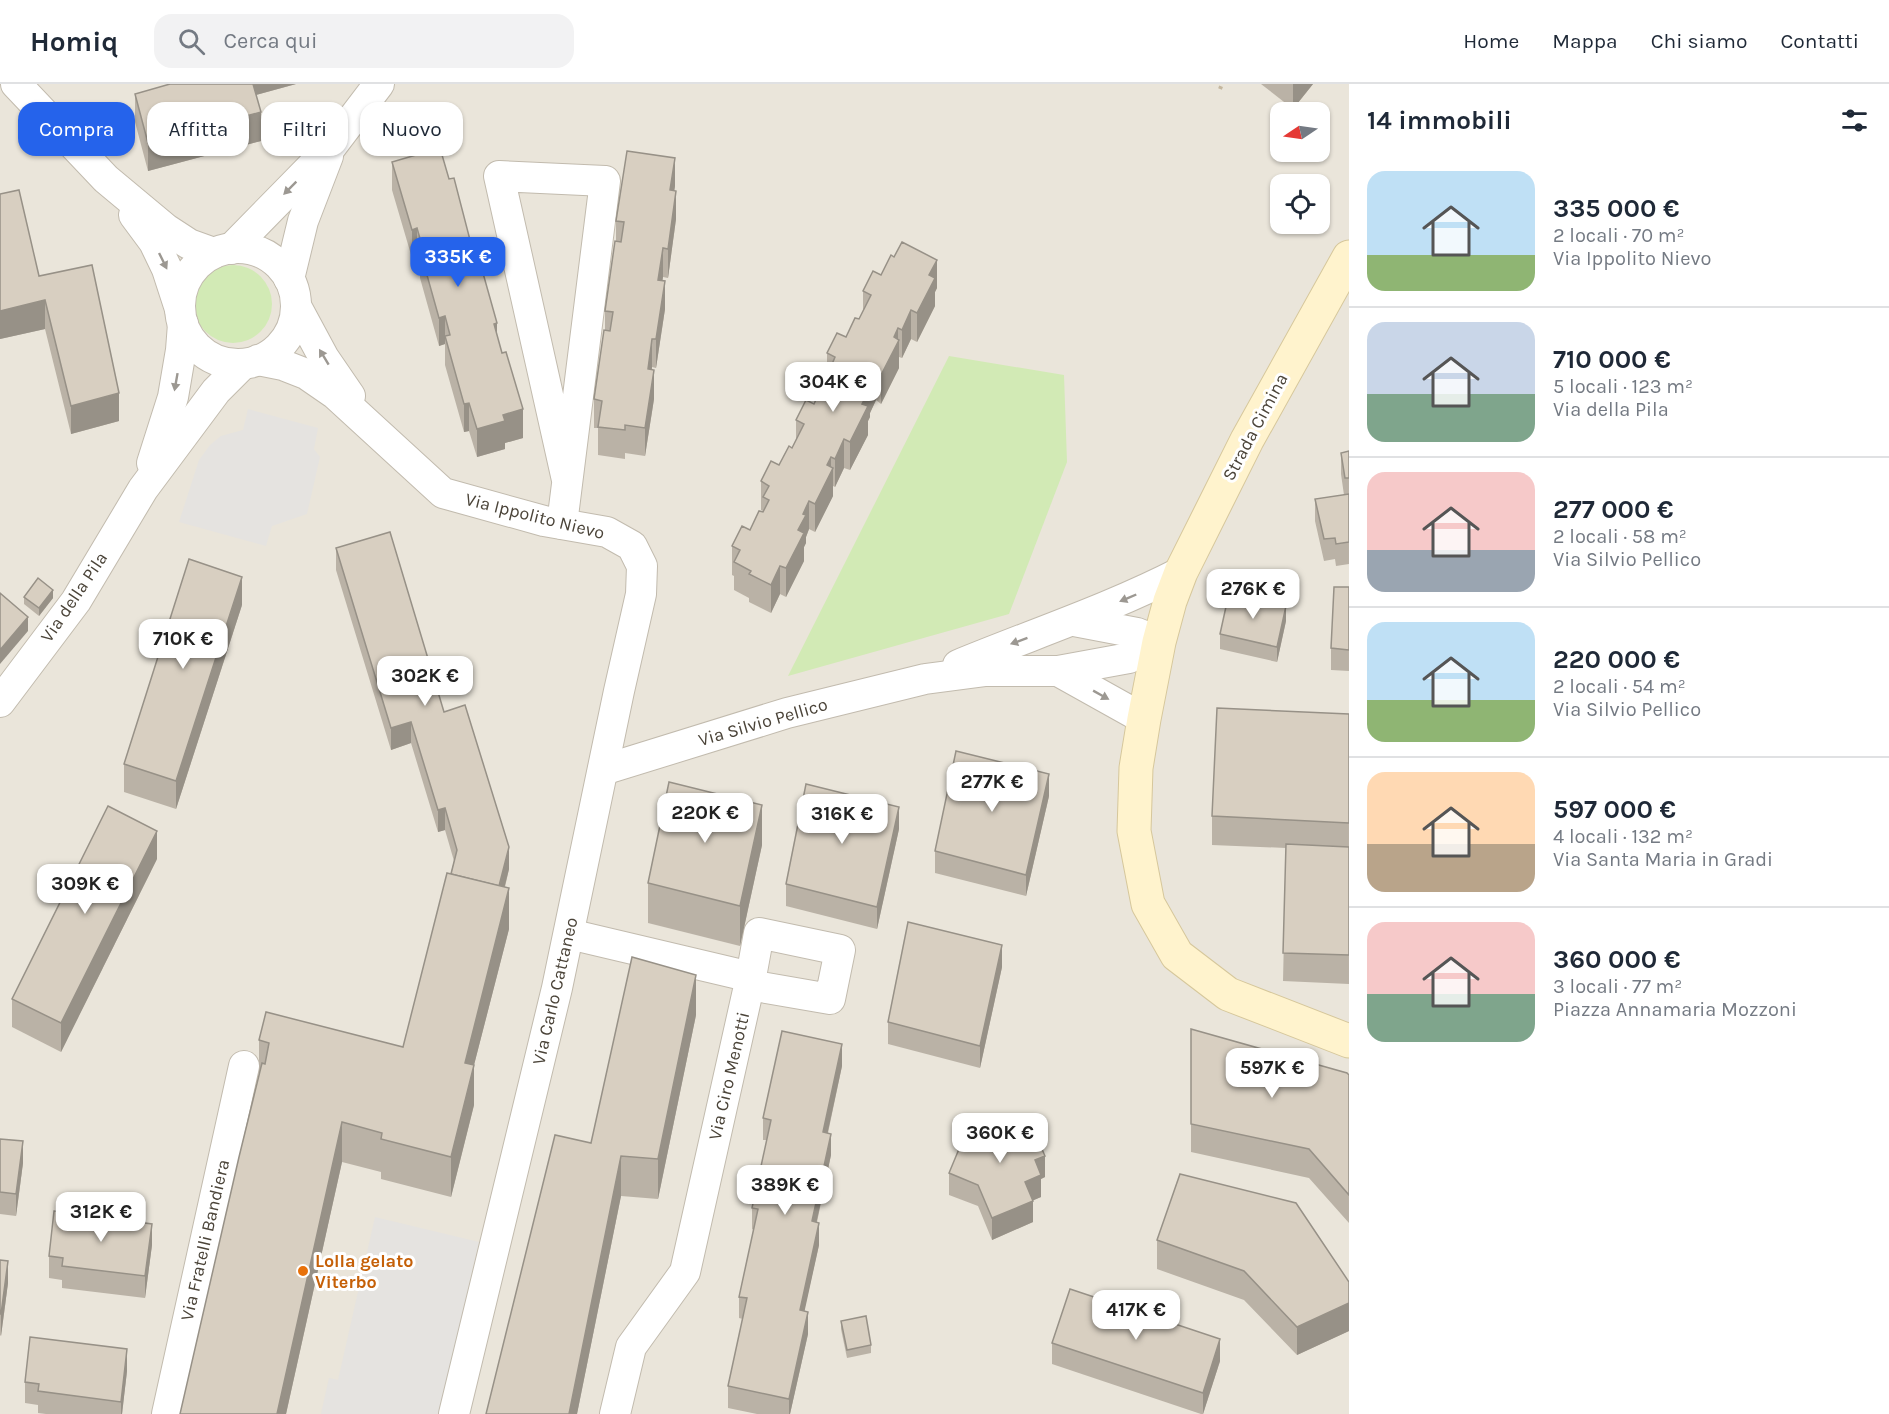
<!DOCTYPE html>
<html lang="it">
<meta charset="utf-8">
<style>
:root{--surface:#fff;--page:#f2f2f3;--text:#1f2937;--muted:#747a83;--line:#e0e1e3;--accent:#2563eb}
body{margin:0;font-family:Karla,sans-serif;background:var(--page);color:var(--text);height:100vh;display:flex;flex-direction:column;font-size:22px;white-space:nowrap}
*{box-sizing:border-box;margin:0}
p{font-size:20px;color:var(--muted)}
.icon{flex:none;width:33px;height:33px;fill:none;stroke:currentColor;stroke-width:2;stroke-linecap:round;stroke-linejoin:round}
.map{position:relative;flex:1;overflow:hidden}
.drawer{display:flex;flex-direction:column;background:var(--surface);width:540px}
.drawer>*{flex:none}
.top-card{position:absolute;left:18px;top:18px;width:570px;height:54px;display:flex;gap:12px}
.needle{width:39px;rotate:257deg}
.fabs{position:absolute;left:1270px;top:18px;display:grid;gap:12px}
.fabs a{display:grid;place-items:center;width:60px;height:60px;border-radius:12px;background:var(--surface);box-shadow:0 2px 4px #0004;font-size:30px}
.price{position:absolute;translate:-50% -51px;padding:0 14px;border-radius:12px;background:#fff;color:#222;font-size:20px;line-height:39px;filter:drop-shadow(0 2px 3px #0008)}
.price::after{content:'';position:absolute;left:50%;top:36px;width:18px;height:14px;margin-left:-9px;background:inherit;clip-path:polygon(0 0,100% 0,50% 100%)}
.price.selected{background:var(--accent);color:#fff}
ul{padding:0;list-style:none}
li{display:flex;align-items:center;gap:18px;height:150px;padding:0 18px}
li+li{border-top:2px solid var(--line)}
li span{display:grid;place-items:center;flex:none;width:168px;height:120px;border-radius:18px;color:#555}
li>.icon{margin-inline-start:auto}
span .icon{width:72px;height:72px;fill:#fffc;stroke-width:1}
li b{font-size:26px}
h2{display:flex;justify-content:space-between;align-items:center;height:72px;padding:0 18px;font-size:26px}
.chip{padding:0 21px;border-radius:18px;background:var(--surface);box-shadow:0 2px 4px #0004;font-size:21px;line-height:54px}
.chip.selected{background:var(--accent);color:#fff}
header{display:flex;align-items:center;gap:36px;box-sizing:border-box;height:84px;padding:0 30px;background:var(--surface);border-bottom:2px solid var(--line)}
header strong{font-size:28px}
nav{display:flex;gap:33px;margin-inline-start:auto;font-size:21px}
.search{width:420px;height:54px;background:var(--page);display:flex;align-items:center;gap:15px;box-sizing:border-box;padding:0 21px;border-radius:18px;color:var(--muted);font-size:22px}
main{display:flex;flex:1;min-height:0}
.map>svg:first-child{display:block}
.residential{fill:#eae5da;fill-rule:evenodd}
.green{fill:#d2eab5}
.parking{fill:#e5e3e0}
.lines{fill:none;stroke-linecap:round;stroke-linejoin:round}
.minor-casing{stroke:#c2bbae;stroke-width:32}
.secondary-casing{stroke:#d6c79b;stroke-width:35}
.path{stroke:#c4b79f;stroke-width:4;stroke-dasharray:3 3;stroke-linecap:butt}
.minor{stroke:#fff;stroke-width:30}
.secondary{stroke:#fff3cd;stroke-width:33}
.wall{fill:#bab2a6}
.shaded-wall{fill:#979187}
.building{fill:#d8cfc1;stroke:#979187;stroke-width:1.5}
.oneway{fill:#9c9892}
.food-dot{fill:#e8710a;stroke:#fff;stroke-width:2}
.labels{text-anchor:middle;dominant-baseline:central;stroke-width:6;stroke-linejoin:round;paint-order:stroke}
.street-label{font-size:18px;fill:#4b4439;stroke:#fff}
.food-label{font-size:18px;font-weight:bold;fill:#c56008;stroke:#fff;text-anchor:start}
</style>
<header>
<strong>Homiq</strong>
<div class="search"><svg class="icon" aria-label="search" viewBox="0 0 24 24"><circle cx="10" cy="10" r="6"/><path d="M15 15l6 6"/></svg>Cerca qui</div>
<nav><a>Home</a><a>Mappa</a><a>Chi siamo</a><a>Contatti</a></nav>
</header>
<main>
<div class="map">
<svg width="1349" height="1330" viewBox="0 0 1349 1330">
<rect width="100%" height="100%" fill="#f6f3ec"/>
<!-- residential -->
<path class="residential" d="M0,0h1349v1330h-1349zM1281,28h39v40h-39zM1281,100h39v40h-39z"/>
<!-- green -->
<g class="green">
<circle cx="233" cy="220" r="39"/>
<path d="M949,272l115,19 3,87 -58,152 -221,62z"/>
</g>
<!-- parking -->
<g class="parking">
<path d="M248,325l70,19 -4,21 6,8 -13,57 -35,12 -6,20 -87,-24 20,-62 11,-15 11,-9 22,-6z"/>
<path d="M375,1133l104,25 -40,172h-118l8,-36 9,2z"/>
</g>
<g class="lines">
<defs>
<g id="minor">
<path d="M16,0l90,95 60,50 23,15 25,9"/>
<path d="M134,131l20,27 13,27 13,40"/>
<circle cx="238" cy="222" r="58"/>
<path d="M231,165l100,-102 48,-63"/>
<path d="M289,195l14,-58 25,-65"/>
<path d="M296,222l28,52 26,38"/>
<path d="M258,276l25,5 23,9 29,20 108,99 101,28 63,11 25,14 10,20 -1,28 -22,97 -62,297 -103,426"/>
<path d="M152,379l21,-66 8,-47 2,-26"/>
<path d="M562,440l43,-343 -106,-5 68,304"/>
<path d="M1074,537l63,12 22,9"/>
<path d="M958,581c75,-31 151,-56 223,-93"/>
<path d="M1058,587l86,48"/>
<path d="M0,618l76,-101 67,-112 73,-98 27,-27"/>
<path d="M603,686l184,-57 138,-34 61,-8h72l71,-13 30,-16"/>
<path d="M569,850l182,43 -66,295 -54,75 -16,67"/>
<path d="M749,901l81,14 10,-49 -81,-17 -8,44"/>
<path d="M167,1330l77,-348"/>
</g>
<path id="secondary" d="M1349,173l-102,183 -66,132 -11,29 -11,41 -15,77 -8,49 -2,63 14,73 29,51 51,39 121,47"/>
</defs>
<!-- minor casing -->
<use href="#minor" class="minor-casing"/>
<!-- secondary casing -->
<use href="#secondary" class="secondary-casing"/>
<!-- path -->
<path class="path" d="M1220,5l2,-5"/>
<!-- minor -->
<use href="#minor" class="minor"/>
<!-- secondary -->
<use href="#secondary" class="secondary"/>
</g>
<!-- wall -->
<g class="wall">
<path d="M170,0h126l-40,11 5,46 -113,30 -13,-49v-28z"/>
<path d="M1261,0h52l-20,25z"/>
<path d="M392,78l57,17 28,88 20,70 26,101 -18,5v6l-28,8 -8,-26 -5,1 -19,-67v-21l-6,2 -19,-68v-10l-3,-11 -5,1 -20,-68z"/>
<path d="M675,102l-1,5 2,28 -8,59 -5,-1 -1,4 3,28 -9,59 -4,-1 2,32 -9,57 -20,-3v6l-27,-4v-27h-4v-29l11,-69v-19l11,-70v-20z"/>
<path d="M0,110l39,82 80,145 -48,13 -26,-105 -45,10z"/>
<path d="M881,191l56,13 -2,4v14l-18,36 -6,-3 -9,19 -3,-1v11l-18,36 -5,-4 -6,13v4l-2,4v14l-18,35 -6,-2 -9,19 -2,-1v10l-18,36 -6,-3 -3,8v6l-2,4v14l-18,36 -6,-3 -9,19 -22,-11v-4l-15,-8v-14l-2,-1v-29l18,-16 13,-18v-1l-2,-1v-29l18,-16 13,-17 4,-7v-21l18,-16 15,-22 -2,-1v-28l19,-16 13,-18 4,-8v-20z"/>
<path d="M1349,367v113l-13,2 -1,-7 -11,2 -9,-40v-22l29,-4 -3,-21v-21z"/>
<path d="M336,464l108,164 65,157 -4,18 4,42 -35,136v40l-23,92 -70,-18v-7l-39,-10 -56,252h-106l79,-335v-39l144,7 51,-186 -9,-31 -7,2 -27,-89 -20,7 -55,-180z"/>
<path d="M1349,503v84l-18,-1v-22z"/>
<path d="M24,513l29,1 -14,18 -15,-12z"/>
<path d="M242,521l-66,204 -52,-17v-28z"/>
<path d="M1286,537l-9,41 -57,-13v-15z"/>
<path d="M1349,630v270l-66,-3 3,-133 -74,-3v-29z"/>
<path d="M1049,712l-23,100 -91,-23v-22z"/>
<path d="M899,745l-22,100 -91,-23v-22z"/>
<path d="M762,761l-22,101 -92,-23v-40z"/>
<path d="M157,775l-96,193 -49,-25v-28z"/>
<path d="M1002,883l-22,101 -92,-24v-22z"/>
<path d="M696,931l-38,184 -37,-3 -44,218h-91l105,-271z"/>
<path d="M1191,945l158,46v148l-40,-45 -118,-26z"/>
<path d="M842,982l-14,67 3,22 -14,67 2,23 -15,66 4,23 -18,80h-33l-29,-6v-22l15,-67 -4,-1v-21l15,-67 -2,-1v-21l15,-68h-4v-22z"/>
<path d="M0,1055l23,24 -7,53 -16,-2z"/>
<path d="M949,1089l96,4 -4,2v18l-8,3v22l-41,18 -14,-34 -29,-11z"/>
<path d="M1157,1156l192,42v49l-52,24 -53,-55 -87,-31z"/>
<path d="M152,1161l-7,53 -83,-10v-8l-13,-2v-22z"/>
<path d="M0,1176l8,23 -7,53 -1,-1z"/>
<path d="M841,1237l30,24v8l-24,5 -6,-29z"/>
<path d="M1052,1259l168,18 -17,53h-2l-149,-50z"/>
<path d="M127,1287l-5,43h-76l-8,-1v-8l-13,-2v-21z"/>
</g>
<!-- shaded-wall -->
<g class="shaded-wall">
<path d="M249,0h47l-47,13z"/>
<path d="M1293,0h20l-20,25z"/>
<path d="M261,28v29l-113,30v-28z"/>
<path d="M675,74v28l-5,32v-28z"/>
<path d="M676,107v28l-8,59v-29z"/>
<path d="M417,144v29l-5,1v-28z"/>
<path d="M663,164v29l-5,31v-28z"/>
<path d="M937,176v28l-2,4v14l-18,36v-29l12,-38z"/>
<path d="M665,197v28l-9,59v-29z"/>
<path d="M45,216v29l-45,10v-28z"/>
<path d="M911,226v29l-9,19v-28z"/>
<path d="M445,232v28l-6,2v-28z"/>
<path d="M497,239v28l-3,-27z"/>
<path d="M898,244v14l1,-2v28l-18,36v-29l13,-38z"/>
<path d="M652,255v28l-4,31v-29z"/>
<path d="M654,286v29l-9,57v-28z"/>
<path d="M876,288v28l-6,13v4l-2,4v14l-18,35v-28l12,-38z"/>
<path d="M119,309v28l-48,13v-28z"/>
<path d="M469,319v28l-5,1v-28z"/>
<path d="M523,325v29l-18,5v6l-28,8v-28l26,-14z"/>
<path d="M844,355v29l-9,19v-28z"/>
<path d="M831,373v14l2,-3v28l-18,36v-28l12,-39z"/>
<path d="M809,417v28l-3,8v6l-2,4v14l-18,36v-29l17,-54z"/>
<path d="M780,482v28l-9,19v-28z"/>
<path d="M242,493v28l-66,204v-28z"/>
<path d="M53,506v8l-14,18v-8z"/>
<path d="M1286,522v15l-9,41v-15z"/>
<path d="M28,533v14l-28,33v-14z"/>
<path d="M411,638v21l-20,7v-22z"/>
<path d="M1049,690v22l-23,100v-21z"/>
<path d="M762,721v40l-22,101v-40z"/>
<path d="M899,723v22l-22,100v-22z"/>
<path d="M445,724v22l-7,2v-22z"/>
<path d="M157,747v28l-96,193v-29z"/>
<path d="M509,763v22l-14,56v-21z"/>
<path d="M509,804v41l-35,136v40l-23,92v-40l14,-94z"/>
<path d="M1002,861v22l-22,101v-22z"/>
<path d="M696,891v40l-38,184v-40z"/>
<path d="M842,960v22l-19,88v-22z"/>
<path d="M342,1038v40l-56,252h-9z"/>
<path d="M831,1050v21l-19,88v-22z"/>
<path d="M23,1057v22l-7,53v-22z"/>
<path d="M621,1072v40l-44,218h-8z"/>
<path d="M1045,1072v21l-4,2v18l-16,7v-22l10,-22z"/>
<path d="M1033,1117v21l-41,18v-22z"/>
<path d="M819,1139v22l-19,87v-22z"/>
<path d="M152,1140v21l-7,53v-22z"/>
<path d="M8,1177v22l-7,53v-22z"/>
<path d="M1349,1219v28l-52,24v-28z"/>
<path d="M808,1228v22l-18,80h-1v-15z"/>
<path d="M1220,1255v22l-17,53v-21z"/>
<path d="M127,1265v22l-5,43h-1v-12z"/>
</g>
<!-- building -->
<g class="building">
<path d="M170,0h83l8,28 -113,31 -13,-49z"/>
<path d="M440,64l9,31 5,-1 23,89 4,-1 16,57 -3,1 8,29 4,-1 17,57 -20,6 2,6 -28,8 -8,-26 -5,1 -19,-68 5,-1 -5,-19 -6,2 -19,-68 3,-1 -6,-21 -5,2 -20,-68z"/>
<path d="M627,67l48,7 -5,32 6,1 -8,58 -5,-1 -5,32 7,1 -9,58h-4l-4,30 6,1 -9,58 -20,-3v5l-27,-3 4,-26 -8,-2 10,-69 6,1 3,-19 -8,-1 10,-70 6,1 3,-20 -8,-1z"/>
<path d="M19,106l20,86 53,-11 27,128 -48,13 -26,-106 -45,11v-117z"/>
<path d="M902,158l35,18 -8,15 6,3 -18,35 -6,-3 -9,20 -4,-2 -4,9 5,3 -18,35 -5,-3 -8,16h2l-8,16 6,2 -18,36 -6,-3 -9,20 -4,-2 -4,8 6,3 -18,36 -6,-3 -6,13 3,1 -8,15 6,3 -18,35 -6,-2 -9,19 -22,-11 2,-3 -17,-9 6,-12 -8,-4 10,-20 8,4 9,-19 4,1 6,-12 -6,-3 6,-11 -8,-5 10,-20 8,4 10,-19 3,2 12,-24 -8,-4 10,-20 8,4 9,-20 4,2 7,-15 -4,-2 5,-12 -8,-4 10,-20 9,4 9,-19 4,1 12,-24 -8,-4 10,-20 8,4 10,-20 3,2z"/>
<path d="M1349,367v27h-4l-4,-25z"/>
<path d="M1349,410v48l-13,2 -1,-6 -11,1 -9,-40z"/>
<path d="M390,448l54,180 21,-7 44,142 -10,39 -48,-12 6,-24 -12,-42 -7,2 -27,-88 -20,6 -55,-180z"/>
<path d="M189,475l53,18 -66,204 -52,-17z"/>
<path d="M38,494l15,12 -14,18 -15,-11z"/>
<path d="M1334,503h15v63l-18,-2z"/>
<path d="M0,509l28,24 -28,33z"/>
<path d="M1229,509l57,13 -9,41 -57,-13z"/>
<path d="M1217,624l132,6v109l-137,-7z"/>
<path d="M956,667l93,23 -23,101 -91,-24z"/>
<path d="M669,698l93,23 -22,101 -92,-23z"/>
<path d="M806,700l93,23 -22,100 -91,-23z"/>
<path d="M108,722l49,25 -96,192 -49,-24z"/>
<path d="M1286,760l63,3v108l-66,-2z"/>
<path d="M447,789l62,15 -44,175 9,2 -23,92 -70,-18 1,-6 -40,-11 -65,292h-97l59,-257 23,-94 3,1 4,-21 -10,-3 7,-28 137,35z"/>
<path d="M908,838l94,23 -22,101 -92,-24z"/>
<path d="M632,873l64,18 -38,184 -37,-3 -52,258h-83l69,-279 36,8z"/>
<path d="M1191,945l156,44 2,2v120l-40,-46 -118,-25z"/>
<path d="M782,947l60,13 -19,88 8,2 -19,87 7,2 -19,87 8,2 -19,87 -61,-13 19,-88 -8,-1 19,-88 -6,-1 19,-88 -8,-2z"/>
<path d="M1027,1031l18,41 -10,4 6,15 -16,7 8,19 -41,17 -14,-33 -29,-12 20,-48 20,8z"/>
<path d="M0,1055l23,2 -7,53 -16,-2z"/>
<path d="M1180,1090l116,29 53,79v21l-52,24 -53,-56 -87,-31z"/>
<path d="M54,1127l98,13 -7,52 -83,-10 1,-8 -14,-2z"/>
<path d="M0,1176l8,1 -7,53h-1z"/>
<path d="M1070,1205l150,50 -17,54 -151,-50z"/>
<path d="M866,1232l5,29 -24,5 -6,-29z"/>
<path d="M30,1253l97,12 -6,53 -83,-11 1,-7 -14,-2z"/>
</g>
<!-- one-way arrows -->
<defs><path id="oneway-solid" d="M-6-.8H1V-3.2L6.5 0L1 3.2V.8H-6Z" transform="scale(1.5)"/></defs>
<g class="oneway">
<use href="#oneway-solid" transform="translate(290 104) rotate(135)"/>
<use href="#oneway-solid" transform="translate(163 177) rotate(64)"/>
<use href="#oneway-solid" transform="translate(324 273) rotate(-121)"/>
<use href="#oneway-solid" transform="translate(176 298) rotate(100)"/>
<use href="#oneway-solid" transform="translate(1128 514) rotate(157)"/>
<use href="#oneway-solid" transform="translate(1019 557) rotate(160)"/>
<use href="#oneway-solid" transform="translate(1101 611) rotate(29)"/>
</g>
<!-- markers -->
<circle class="food-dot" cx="303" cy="1187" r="6"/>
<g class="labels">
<!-- street labels -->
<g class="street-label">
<text transform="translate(1255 343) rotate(-62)">Strada Cimina</text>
<text transform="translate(535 432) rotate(14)">Via Ippolito Nievo</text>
<text transform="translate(74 513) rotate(-56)">Via della Pila</text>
<text transform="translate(763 638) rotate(-16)">Via Silvio Pellico</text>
<text transform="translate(555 907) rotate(-77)">Via Carlo Cattaneo</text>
<text transform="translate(729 992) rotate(-77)">Via Ciro Menotti</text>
<text transform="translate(205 1156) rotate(-77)">Via Fratelli Bandiera</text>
</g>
<!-- food labels -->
<g class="food-label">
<text x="315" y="1177">Lolla gelato<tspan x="315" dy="21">Viterbo</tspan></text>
</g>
</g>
</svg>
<div class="fabs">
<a><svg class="needle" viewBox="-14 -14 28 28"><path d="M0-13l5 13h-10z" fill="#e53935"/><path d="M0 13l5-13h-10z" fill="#747a83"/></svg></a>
<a><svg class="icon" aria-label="locate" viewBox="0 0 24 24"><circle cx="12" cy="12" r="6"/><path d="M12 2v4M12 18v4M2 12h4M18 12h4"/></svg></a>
</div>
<b class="price selected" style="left:458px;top:204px">335K €</b>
<b class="price" style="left:833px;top:329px">304K €</b>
<b class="price" style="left:1253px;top:536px">276K €</b>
<b class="price" style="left:183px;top:586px">710K €</b>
<b class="price" style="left:425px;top:623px">302K €</b>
<b class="price" style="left:992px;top:729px">277K €</b>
<b class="price" style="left:705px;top:760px">220K €</b>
<b class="price" style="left:842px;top:761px">316K €</b>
<b class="price" style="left:85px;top:831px">309K €</b>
<b class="price" style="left:1272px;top:1015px">597K €</b>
<b class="price" style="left:1000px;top:1080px">360K €</b>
<b class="price" style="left:785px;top:1132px">389K €</b>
<b class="price" style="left:101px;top:1159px">312K €</b>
<b class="price" style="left:1136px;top:1257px">417K €</b>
<div class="top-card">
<a class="chip selected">Compra</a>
<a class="chip">Affitta</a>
<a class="chip">Filtri</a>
<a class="chip">Nuovo</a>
</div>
</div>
<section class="drawer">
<h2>14 immobili<svg class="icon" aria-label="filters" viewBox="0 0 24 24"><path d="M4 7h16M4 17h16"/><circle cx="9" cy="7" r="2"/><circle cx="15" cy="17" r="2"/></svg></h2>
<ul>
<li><span style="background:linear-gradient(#bfe0f5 70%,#8fb573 0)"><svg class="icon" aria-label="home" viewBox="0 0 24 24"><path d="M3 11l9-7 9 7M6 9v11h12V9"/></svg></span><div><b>335 000 €</b><p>2 locali · 70 m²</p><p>Via Ippolito Nievo</p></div></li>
<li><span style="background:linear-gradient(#c9d6e8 60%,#7fa58c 0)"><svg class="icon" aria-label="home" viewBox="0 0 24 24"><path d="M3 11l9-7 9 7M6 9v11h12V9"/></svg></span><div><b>710 000 €</b><p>5 locali · 123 m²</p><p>Via della Pila</p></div></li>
<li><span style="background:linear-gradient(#f6c9c9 65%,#9aa5b1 0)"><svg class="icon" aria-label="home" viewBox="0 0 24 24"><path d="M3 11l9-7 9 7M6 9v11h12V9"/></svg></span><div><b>277 000 €</b><p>2 locali · 58 m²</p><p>Via Silvio Pellico</p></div></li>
<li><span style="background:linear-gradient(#bfe0f5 65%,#8fb573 0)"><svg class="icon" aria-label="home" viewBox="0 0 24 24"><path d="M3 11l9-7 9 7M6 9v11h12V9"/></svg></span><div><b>220 000 €</b><p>2 locali · 54 m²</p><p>Via Silvio Pellico</p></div></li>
<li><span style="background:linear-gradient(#ffd9b3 60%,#b9a48a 0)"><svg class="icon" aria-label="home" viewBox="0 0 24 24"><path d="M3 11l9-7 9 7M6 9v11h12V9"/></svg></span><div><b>597 000 €</b><p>4 locali · 132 m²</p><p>Via Santa Maria in Gradi</p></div></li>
<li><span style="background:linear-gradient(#f6c9c9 60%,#7fa58c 0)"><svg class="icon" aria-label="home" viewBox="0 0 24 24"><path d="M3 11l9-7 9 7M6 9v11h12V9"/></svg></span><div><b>360 000 €</b><p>3 locali · 77 m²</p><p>Piazza Annamaria Mozzoni</p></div></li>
</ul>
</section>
</main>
